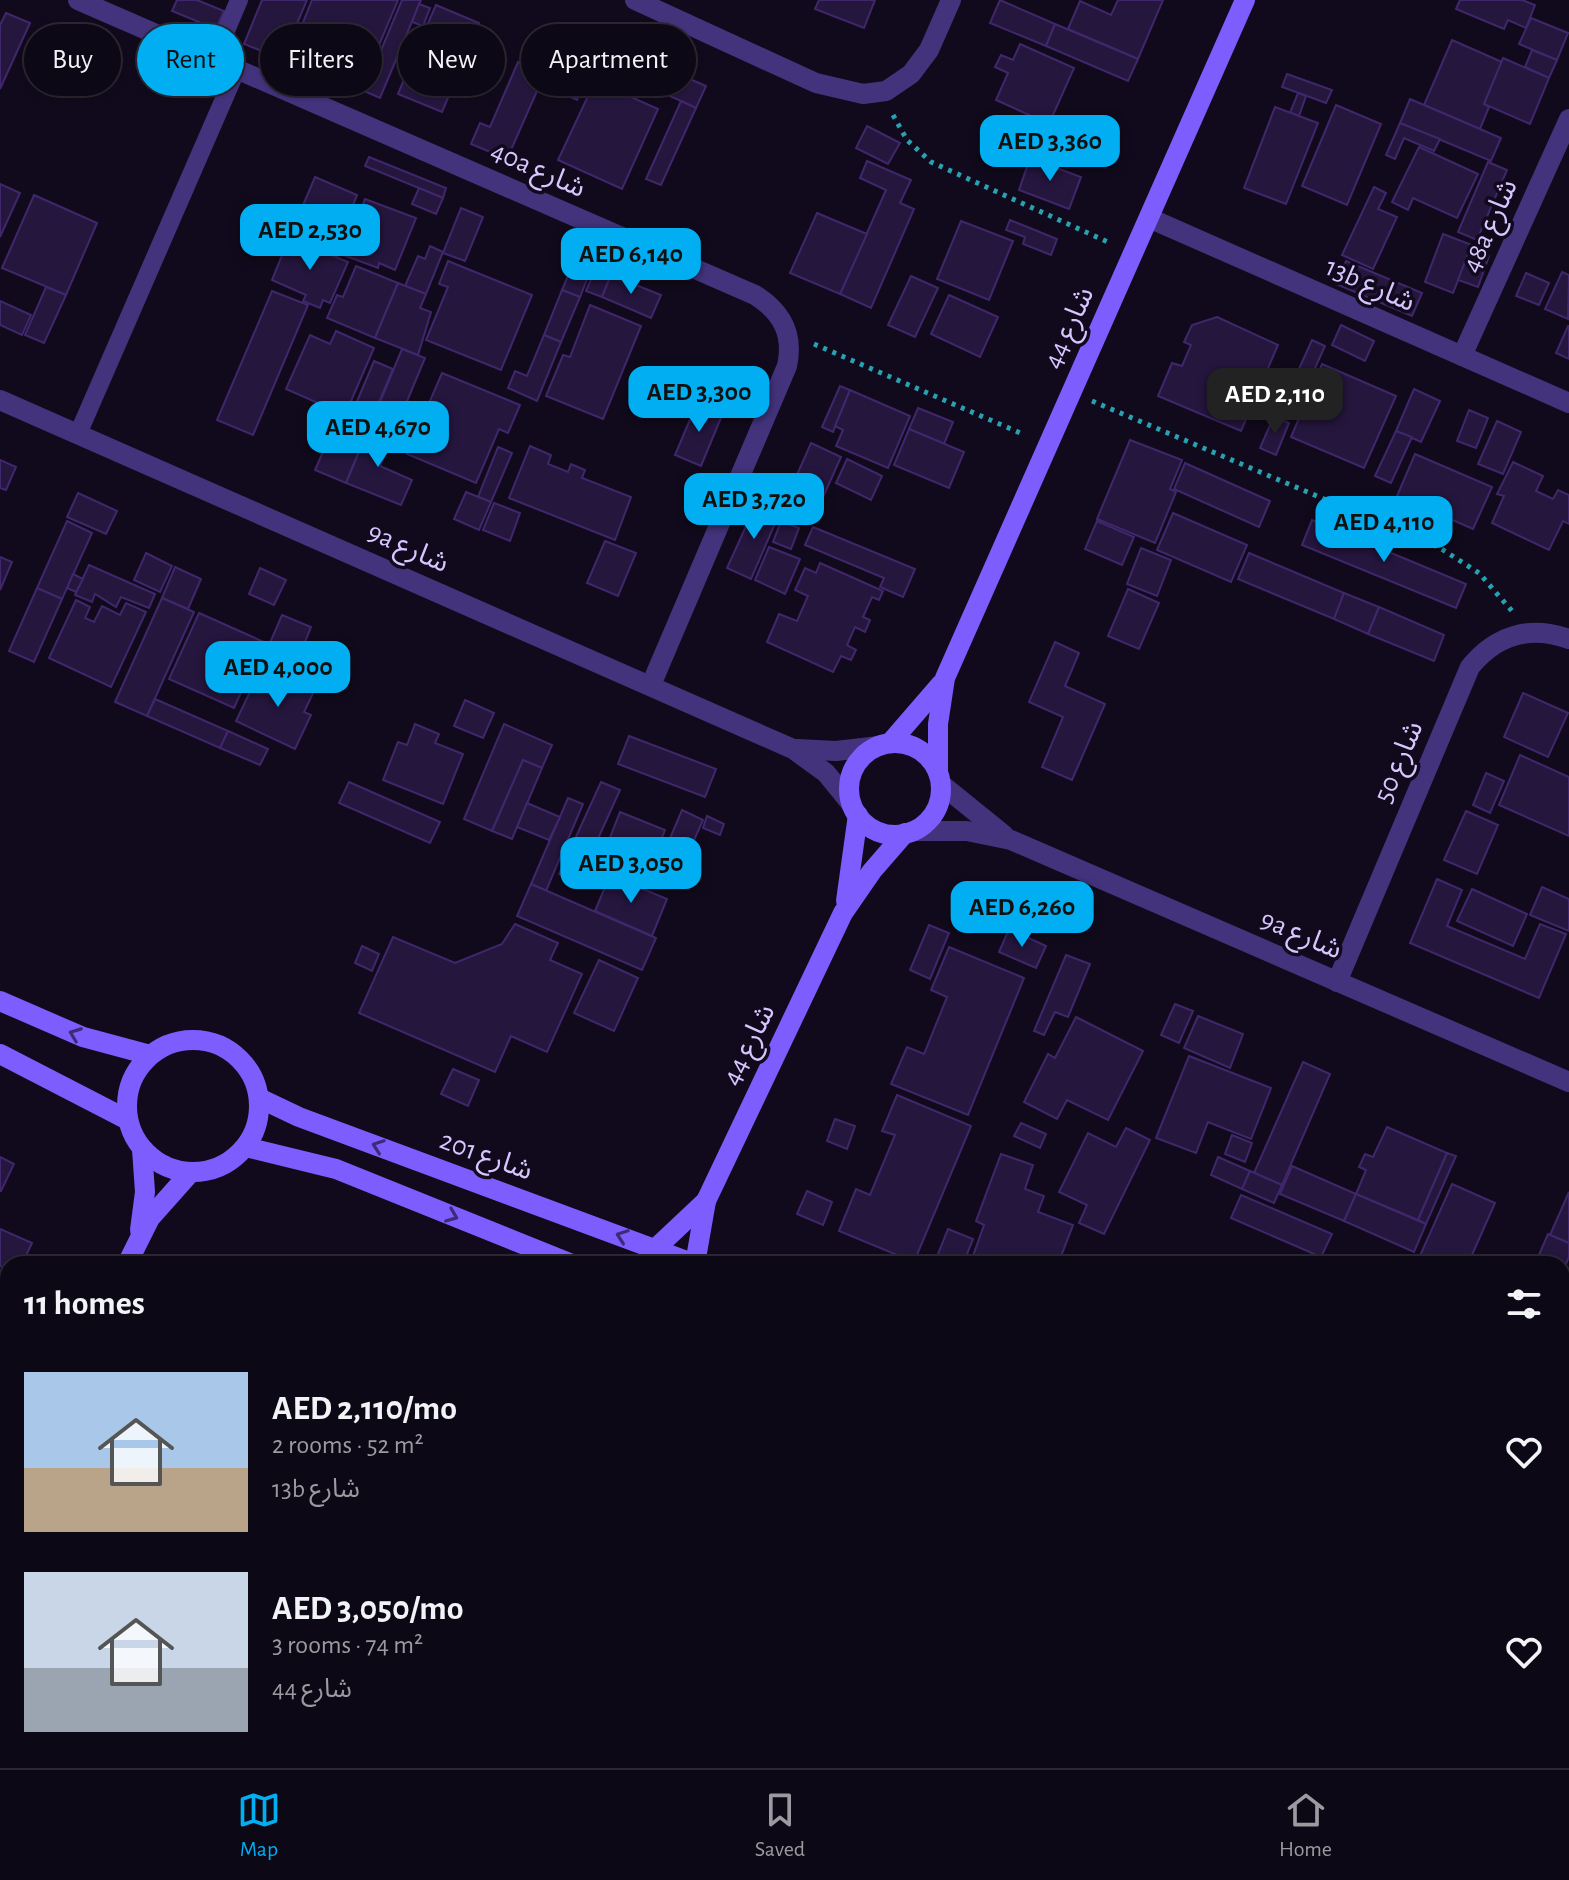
<!DOCTYPE html>
<meta charset="utf-8">
<style>
:root{--surface:#0d0815;--page:#1b1622;--text:#f1f3f6;--muted:#9a9aa0;--line:#2d2934;--accent:#00aef1}
body{margin:0;font-family:"Alegreya Sans","Noto Sans Arabic",sans-serif;background:var(--page);color:var(--text);height:100vh;display:flex;flex-direction:column;font-size:30px;white-space:nowrap}
*{box-sizing:border-box;margin:0}
p{font-size:26px;color:var(--muted)}
.icon{flex:none;width:44px;height:44px;fill:none;stroke:currentColor;stroke-width:2;stroke-linecap:round;stroke-linejoin:round}
.map{position:relative;flex:1;overflow:hidden}
.details{position:absolute;left:0px;top:1256px;width:1570px;height:512px;display:flex;flex-direction:column;background:var(--surface);border-radius:24px 24px 0 0;box-shadow:0 2px 6px #0004,0 0 0 2px var(--line)}
.details>*{flex:none}
.guide{position:absolute;left:24px;top:24px;width:800px;height:72px;display:flex;gap:16px}
.price{position:absolute;translate:-50% -68px;padding:0 18px;border-radius:16px;background:var(--accent);color:#111;font-size:26px;line-height:52px;filter:drop-shadow(0 2px 4px #0008)}
.price::after{content:'';position:absolute;left:50%;top:48px;width:24px;height:18px;margin-left:-12px;background:inherit;clip-path:polygon(0 0,100% 0,50% 100%)}
.price.active{background:#222;color:#fff}
ul{padding:0;list-style:none}
li{display:flex;align-items:center;gap:24px;height:200px;padding:0 24px}
li span{display:grid;place-items:center;flex:none;width:224px;height:160px;border-radius:0px;color:#555}
li>.icon{margin-inline-start:auto}
span .icon{width:96px;height:96px;fill:#fffc;stroke-width:1}
li b{font-size:34px}
h2{display:flex;justify-content:space-between;align-items:center;height:96px;padding:0 24px;font-size:34px}
.pill{padding:0 28px;border-radius:36px;background:var(--surface);box-shadow:0 2px 6px #0004,0 0 0 2px var(--line);font-size:28px;line-height:72px}
.pill.active{background:var(--accent);color:#111}
.tabs{display:flex;justify-content:space-around;align-items:center;height:112px;border-top:2px solid var(--line);background:var(--surface);font-size:22px;color:var(--muted)}
.tabs a{display:grid;justify-items:center;gap:4px}
.tabs .active{color:var(--accent)}
.map>svg:first-child{display:block}
.building{fill:#25163e;stroke:#40276b;stroke-width:2}
.lines{fill:none;stroke-linecap:round;stroke-linejoin:round}
.path{stroke:#28a1b1;stroke-width:5;stroke-dasharray:4 6;stroke-linecap:butt}
.lane{stroke:#43337d;stroke-width:18}
.street{stroke:#43337d;stroke-width:20}
.secondary{stroke:#7e5dff;stroke-width:20}
.oneway{stroke:#3d2b77}
.labels{text-anchor:middle;dominant-baseline:central;stroke-width:7;stroke-linejoin:round;paint-order:stroke}
.street-label{font-size:28px;fill:#d6c6ff;stroke:#110a1c}
</style>
<div class="map">
<svg width="1569" height="1768" viewBox="0 0 1569 1768">
<rect width="100%" height="100%" fill="#110a1c"/>
<!-- building -->
<g class="building">
<path d="M177,0h20l27,11 -8,18 -44,-18z"/>
<path d="M262,0h45l-25,59 -38,-15z"/>
<path d="M312,0h86l-27,64 -73,-29z"/>
<path d="M402,0h19l-41,98 -16,-7z"/>
<path d="M819,0h56l-11,28 -49,-19z"/>
<path d="M1000,0l55,24 -9,22 -56,-23z"/>
<path d="M1118,0h45l-25,59 -70,-30 12,-28 31,14z"/>
<path d="M1460,0h62l13,5 -9,23 -18,-8 -4,9 -48,-20z"/>
<path d="M419,4l11,4 -7,18 -11,-4z"/>
<path d="M436,5l43,18 -18,44 -44,-19z"/>
<path d="M6,13l24,10 -30,66v-64z"/>
<path d="M1531,18l37,15 -11,27 -38,-16z"/>
<path d="M1055,24l83,35 -10,22 -82,-35z"/>
<path d="M573,25l25,12 -19,41 6,3 -8,19 -31,-14z"/>
<path d="M1452,40l50,22 -18,42 5,3 -9,22 -56,-24z"/>
<path d="M1020,44l54,24 -25,56 -53,-24 12,-27 -13,-6 6,-12 12,5z"/>
<path d="M417,48l44,19 -19,45 -44,-18z"/>
<path d="M1532,50l25,10 -8,18 -24,-11z"/>
<path d="M1503,58l46,20 -19,46 -46,-20z"/>
<path d="M518,62l27,11 -38,86 -36,-15 9,-21 10,4z"/>
<path d="M669,70l37,16 -10,22 -37,-17z"/>
<path d="M1287,74l45,16 -6,13 -44,-16z"/>
<path d="M595,81l63,28 -36,80 -64,-29z"/>
<path d="M1298,93l8,3 -7,20 -9,-3z"/>
<path d="M1410,99l91,39 -10,23 -91,-38z"/>
<path d="M681,101l15,7 -35,77 -15,-6z"/>
<path d="M1336,105l45,19 -34,81 -45,-19z"/>
<path d="M1275,107l43,16 -32,81 -42,-16z"/>
<path d="M1400,123l40,16 -6,12 -30,-13 -9,21 -9,-4z"/>
<path d="M867,126l33,17 -12,21 -32,-16z"/>
<path d="M1419,147l59,27 -21,44 -44,-20 -5,12 -16,-8z"/>
<path d="M369,157l77,31 -3,10 -78,-32z"/>
<path d="M1030,158l51,19 -12,32 -50,-19z"/>
<path d="M867,161l44,19 -11,23 14,6 -43,99 -31,-14 46,-104 -26,-12z"/>
<path d="M1488,162l19,8 -30,70 -19,-8z"/>
<path d="M315,177l42,18 -14,35 5,2 -11,25 -48,-19z"/>
<path d="M0,184l20,9 -20,44z"/>
<path d="M1374,187l12,6 -8,16 19,8 -24,52 -31,-14z"/>
<path d="M419,188l24,10 -7,16 -24,-10z"/>
<path d="M34,195l63,28 -31,72 -64,-27z"/>
<path d="M365,199l51,19 -21,52 -16,-7 -1,5 -35,-13z"/>
<path d="M461,208l22,9 -18,44 -22,-8z"/>
<path d="M817,213l50,21 -27,60 -50,-21z"/>
<path d="M1010,220l47,19 -6,16 -28,-11 2,-7 -19,-7z"/>
<path d="M961,221l52,20 -24,59 -52,-21z"/>
<path d="M1443,234l29,11 -19,48 -28,-11z"/>
<path d="M289,238l59,24 -18,41 -7,-3 -3,8 -17,-7 3,-6 -34,-15z"/>
<path d="M430,246l13,6 -17,42 -21,-8 13,-30 7,3z"/>
<path d="M1470,249l19,7 -11,31 -20,-7z"/>
<path d="M576,257l17,7 -13,33 -18,-7z"/>
<path d="M448,261l84,34 -31,75 -75,-30 22,-53 -9,-3z"/>
<path d="M1346,261l76,32 -10,23 -76,-32z"/>
<path d="M356,266l42,17 -23,55 -48,-20 10,-23 6,2z"/>
<path d="M596,268l15,7 -9,22 -16,-6z"/>
<path d="M1562,272l7,3 -1,44 -23,-10z"/>
<path d="M1526,273l23,10 -10,22 -23,-9z"/>
<path d="M611,275l50,20 -10,23 -49,-21z"/>
<path d="M911,276l27,12 -23,49 -27,-12z"/>
<path d="M398,283l28,11 -6,14 11,4 -13,43 -43,-17z"/>
<path d="M46,287l20,8 -22,48 -19,-8z"/>
<path d="M562,290l18,7 -19,45 -17,-7z"/>
<path d="M272,291l36,14 -55,130 -36,-15z"/>
<path d="M949,295l49,22 -18,40 -49,-23z"/>
<path d="M0,301l31,14 -9,20 -22,-10z"/>
<path d="M590,305l51,21 -38,93 -57,-23 17,-41 7,2z"/>
<path d="M1217,317l61,28 -37,86 -83,-35 14,-33 10,3 9,-21 -7,-3 8,-17z"/>
<path d="M1341,325l33,16 -9,20 -33,-16z"/>
<path d="M1568,326h1v33l-13,-6z"/>
<path d="M336,331l38,17 -29,67 -59,-26 24,-54 20,9z"/>
<path d="M544,335l17,7 -24,59 -29,-13 7,-17 12,5z"/>
<path d="M1312,340l13,6 -14,31 -13,-6z"/>
<path d="M402,349l23,9 -32,77 -23,-9z"/>
<path d="M374,361l19,8 -19,45 -19,-8z"/>
<path d="M1322,364l74,32 -32,72 -73,-31z"/>
<path d="M442,373l78,32 -12,28 -9,-4 -23,54 -69,-29z"/>
<path d="M1291,374l15,6 -17,39 -15,-6z"/>
<path d="M707,381l25,9 -8,20 -25,-10z"/>
<path d="M840,386l10,4 -17,42 -11,-5z"/>
<path d="M1414,389l26,12 -19,41 -25,-11z"/>
<path d="M850,390l60,26 -22,52 -52,-22 7,-16 -8,-4z"/>
<path d="M697,403l26,10 -22,53 -26,-11z"/>
<path d="M355,406l19,8 -28,69 -31,-13 17,-39 11,4z"/>
<path d="M918,408l35,14 -9,22 -35,-15z"/>
<path d="M1469,410l19,8 -12,30 -19,-7z"/>
<path d="M1274,416l15,7 -13,32 -16,-7z"/>
<path d="M1497,421l24,11 -18,42 -25,-10z"/>
<path d="M370,426l23,9 -13,31 32,14 -11,25 -55,-22z"/>
<path d="M909,429l55,23 -15,36 -55,-23z"/>
<path d="M1396,431l16,6 -21,46 -16,-7z"/>
<path d="M1130,440l52,20 -12,29 6,3 -21,51 -58,-24z"/>
<path d="M811,443l30,14 -30,67 -30,-13z"/>
<path d="M530,446l21,9 -3,9 20,8 3,-8 14,6 -3,8 49,19 -16,43 -106,-42z"/>
<path d="M498,447l14,6 -21,49 -13,-5z"/>
<path d="M1415,454l77,33 -19,42 -76,-33z"/>
<path d="M847,459l35,17 -11,24 -35,-17z"/>
<path d="M0,460l16,7 -10,23 -6,-2z"/>
<path d="M1513,462l30,14 -7,15 17,8 5,-9 11,5v29l-6,-3 -14,29 -57,-27 12,-27 -7,-2z"/>
<path d="M1185,463l85,38 -11,26 -85,-38z"/>
<path d="M466,492l25,10 -12,28 -25,-11z"/>
<path d="M78,493l39,18 -11,23 -39,-17z"/>
<path d="M757,502l23,10 -29,67 -24,-11z"/>
<path d="M494,503l26,10 -10,28 -27,-11z"/>
<path d="M1173,513l74,32 -16,37 -74,-32z"/>
<path d="M1312,520l154,64 -10,24 -154,-63z"/>
<path d="M67,521l25,12 -30,66 -25,-11z"/>
<path d="M781,521l18,7 -8,21 -18,-7z"/>
<path d="M1097,521l37,16 -12,28 -37,-16z"/>
<path d="M813,527l102,42 -12,28 -23,-10 4,-9 -79,-33z"/>
<path d="M605,541l31,12 -18,43 -31,-13z"/>
<path d="M769,547l31,12 -15,35 -30,-14z"/>
<path d="M1141,548l30,12 -14,36 -30,-12z"/>
<path d="M146,553l26,13 -12,26 -26,-12z"/>
<path d="M1249,553l95,40 -10,26 -96,-40z"/>
<path d="M0,557l12,5 -12,28z"/>
<path d="M820,563l63,28 -4,9 -7,-3 -9,20 7,3 -5,12 -10,-5 -8,18 9,5 -5,10 -10,-4 -8,16 -66,-30 12,-28 18,7 11,-25 -13,-6 10,-22 11,5z"/>
<path d="M89,565l66,29 -6,14 -28,-11 -5,10 -21,-13 -3,8 -17,-7z"/>
<path d="M175,567l26,12 -13,30 -26,-11z"/>
<path d="M260,568l26,12 -12,25 -25,-11z"/>
<path d="M73,574l10,5 -7,13 -9,-4z"/>
<path d="M37,588l25,11 -28,63 -25,-11z"/>
<path d="M1128,589l31,14 -20,46 -31,-13z"/>
<path d="M1344,593l35,14 -11,27 -34,-15z"/>
<path d="M162,598l32,14 -47,104 -32,-14z"/>
<path d="M76,600l14,7 -5,11 9,4 8,-16 18,9 6,-12 20,9 -35,75 -62,-29z"/>
<path d="M1379,607l65,28 -10,26 -66,-27z"/>
<path d="M199,613l65,29 -30,66 -65,-29z"/>
<path d="M282,615l29,12 -12,30 -30,-12z"/>
<path d="M1055,642l24,11 -14,33 40,18 -33,76 -30,-13 21,-50 -34,-15z"/>
<path d="M259,673l31,14 5,-11 21,11 -12,25 7,3 -16,34 -59,-28z"/>
<path d="M1523,693l45,20 -20,44 -44,-20z"/>
<path d="M155,699l73,32 -8,17 -73,-32z"/>
<path d="M465,700l29,13 -11,25 -29,-12z"/>
<path d="M415,724l24,10 -4,9 28,11 -20,50 -60,-24 15,-38 9,3z"/>
<path d="M504,724l48,21 -10,23 -19,-8 -31,71 -28,-12z"/>
<path d="M228,731l40,18 -8,16 -40,-17z"/>
<path d="M629,736l87,33 -11,28 -87,-33z"/>
<path d="M1520,755l49,22v59l-70,-31z"/>
<path d="M523,760l19,8 -30,71 -20,-8z"/>
<path d="M1486,773l18,8 -14,32 -17,-8z"/>
<path d="M349,782l91,40 -10,21 -91,-40z"/>
<path d="M601,782l19,8 -42,93 -19,-9z"/>
<path d="M568,798l15,6 -37,87 -15,-7z"/>
<path d="M527,803l33,14 -11,23 -32,-13z"/>
<path d="M682,810l21,10 -29,65 -20,-9z"/>
<path d="M1466,811l32,14 -21,49 -33,-14z"/>
<path d="M620,812l45,18 -18,46 -45,-18z"/>
<path d="M707,816l17,8 -4,11 -17,-7z"/>
<path d="M610,875l57,24 -15,37 -57,-25z"/>
<path d="M1437,879l25,11 -15,36 78,33 15,-35 26,10 -27,64 -129,-55z"/>
<path d="M531,884l125,54 -14,32 -125,-54z"/>
<path d="M1542,887l27,12v32l-39,-16z"/>
<path d="M1472,889l55,25 -14,32 -56,-25z"/>
<path d="M515,924l43,19 -8,17 32,14 -35,78 -36,-16 -16,36 -136,-59 34,-76 62,26 47,-19z"/>
<path d="M929,925l20,8 -19,46 -20,-9z"/>
<path d="M1009,929l37,17 -10,22 -37,-16z"/>
<path d="M362,946l17,8 -7,17 -17,-8z"/>
<path d="M949,947l75,31 -56,137 -77,-31 16,-37 17,7 23,-57 -16,-7z"/>
<path d="M1066,955l24,9 -22,53 -13,-5 -11,23 -10,-4z"/>
<path d="M599,960l39,18 -24,53 -40,-18z"/>
<path d="M1175,1004l18,7 -14,32 -18,-8z"/>
<path d="M1198,1016l45,18 -13,34 -46,-20z"/>
<path d="M1076,1017l67,34 -35,69 -41,-20 -10,19 -33,-17 24,-48 7,4z"/>
<path d="M1189,1056l82,32 -20,51 -43,-17 -12,31 -40,-15z"/>
<path d="M1303,1062l27,12 -48,111 -28,-12z"/>
<path d="M453,1069l26,11 -11,26 -27,-12z"/>
<path d="M897,1095l74,31 -57,136 -75,-31 17,-42 14,6 25,-60 -13,-4z"/>
<path d="M835,1119l20,7 -8,23 -20,-8z"/>
<path d="M1021,1123l25,11 -6,14 -26,-12z"/>
<path d="M1387,1127l60,26 -29,67 -62,-26 10,-24 -7,-3 6,-13 8,3z"/>
<path d="M1126,1128l24,12 -46,94 -25,-11 8,-18 -28,-13 29,-59 28,14z"/>
<path d="M1232,1135l20,8 -7,19 -20,-8z"/>
<path d="M1447,1153l9,3 -30,68 -8,-4z"/>
<path d="M1001,1154l32,11 -8,24 19,7 -6,16 35,13 -15,39h-62l-23,-8 11,-31 -8,-4z"/>
<path d="M0,1157l14,7 -13,27h-1z"/>
<path d="M1218,1157l32,14 -8,18 -31,-14z"/>
<path d="M1292,1166l64,28 -12,27 -64,-27z"/>
<path d="M1250,1171l32,14 -8,18 -32,-14z"/>
<path d="M1452,1184l43,19 -27,61h-37l-12,-6z"/>
<path d="M807,1191l25,11 -9,23 -26,-11z"/>
<path d="M1569,1192v51l-19,-8z"/>
<path d="M1356,1194l70,30 -12,28 -70,-31z"/>
<path d="M1241,1195l91,39 -11,23 -90,-39z"/>
<path d="M0,1229l32,14 -10,21h-14v6l-8,-4z"/>
<path d="M948,1229l25,10 -10,25h-29z"/>
<path d="M1548,1234l21,9v14l-7,16v-9h-27z"/>
<path d="M8,1747v13h36l-4,8h-40z"/>
<path d="M159,1760h62l-3,8h-62z"/>
<path d="M365,1760h82l-4,8h-81z"/>
<path d="M495,1760h31l-3,8h-16z"/>
<path d="M790,1760h22l-3,8h-21z"/>
<path d="M812,1760h35l-4,8h-34z"/>
<path d="M892,1760h28l-4,8h-28z"/>
<path d="M967,1760h29l-4,8h-28z"/>
<path d="M1004,1760h85l13,6 -102,2z"/>
<path d="M1105,1760h19l4,2 -2,6h-25z"/>
<path d="M1133,1760h18l6,3 -2,5h-26z"/>
</g>
<g class="lines">
<!-- path -->
<g class="path">
<path d="M893,115l14,25 24,22 179,81"/>
<path d="M814,344l211,91"/>
<path d="M1092,401l348,147 39,25 33,38"/>
<path d="M1562,1300l7,-17"/>
<path d="M940,1768l4,-8"/>
</g>
<!-- lane -->
<g class="lane">
<path d="M214,59l25,-59"/>
<path d="M78,434l159,-365"/>
</g>
<!-- street -->
<g class="street">
<path d="M78,0l677,295c27,17 39,39 32,71l-136,319"/>
<path d="M635,0l181,83 47,11 23,-3 25,-17 18,-24 22,-50"/>
<path d="M1149,218l420,185"/>
<path d="M1462,356l107,-237"/>
<path d="M0,400l793,349 33,24 26,32"/>
<path d="M797,749l39,2 43,-5"/>
<path d="M941,784l63,51"/>
<path d="M912,831h55l44,9 558,242"/>
<path d="M1337,982l133,-315c26,-32 60,-42 99,-28"/>
<path d="M675,1760l18,8"/>
<path d="M298,1768l3,-8"/>
<path d="M641,1768l3,-8"/>
</g>
<!-- secondary -->
<g class="secondary">
<path d="M890,743l51,-59"/>
<circle cx="895" cy="789" r="46"/>
<path d="M938,772v-48l7,-46 300,-678"/>
<path d="M846,901l12,-86"/>
<path d="M0,1001l83,36 67,18"/>
<circle cx="193" cy="1106" r="66"/>
<path d="M0,1054l128,66"/>
<path d="M259,1098l40,19 396,147"/>
<path d="M246,1147l90,22 236,95"/>
<path d="M140,1230l5,-38 -3,-43"/>
<path d="M655,1249l51,-48"/>
<path d="M127,1264l23,-46 40,-45"/>
<path d="M695,1264l11,-63 137,-288 29,-42 33,-38"/>
<path d="M0,1564l8,-19"/>
<path d="M1562,1620l7,3"/>
<path d="M1562,1677l7,3"/>
</g>
</g>
<!-- one-way arrows -->
<defs><path id="oneway-chevron" d="M-2-3.5L2.5 0L-2 3.5" fill="none" stroke-width="1.6" stroke-linecap="round" stroke-linejoin="round" transform="scale(2)"/></defs>
<g class="oneway">
<use href="#oneway-chevron" transform="translate(75 1034) rotate(-159)"/>
<use href="#oneway-chevron" transform="translate(378 1146) rotate(-160)"/>
<use href="#oneway-chevron" transform="translate(452 1216) rotate(22)"/>
<use href="#oneway-chevron" transform="translate(622 1236) rotate(-160)"/>
</g>
<g class="labels">
<!-- street labels -->
<g class="street-label">
<text transform="translate(538 170) rotate(24)">40a شارع</text>
<text transform="translate(1490 226) rotate(-66)">48a شارع</text>
<text transform="translate(1370 285) rotate(24)">13b شارع</text>
<text transform="translate(1069 328) rotate(-66)">شارع 44</text>
<text transform="translate(408 548) rotate(24)">9a شارع</text>
<text transform="translate(1399 762) rotate(-67)">شارع 50</text>
<text transform="translate(1301 935) rotate(23)">9a شارع</text>
<text transform="translate(749 1045) rotate(-64)">شارع 44</text>
<text transform="translate(486 1156) rotate(20)">شارع 201</text>
</g>
</g>
</svg>
<b class="price" style="left:1050px;top:183px">AED 3,360</b>
<b class="price" style="left:310px;top:272px">AED 2,530</b>
<b class="price" style="left:631px;top:296px">AED 6,140</b>
<b class="price" style="left:699px;top:434px">AED 3,300</b>
<b class="price active" style="left:1275px;top:436px">AED 2,110</b>
<b class="price" style="left:378px;top:469px">AED 4,670</b>
<b class="price" style="left:754px;top:541px">AED 3,720</b>
<b class="price" style="left:1384px;top:564px">AED 4,110</b>
<b class="price" style="left:278px;top:709px">AED 4,000</b>
<b class="price" style="left:631px;top:905px">AED 3,050</b>
<b class="price" style="left:1022px;top:949px">AED 6,260</b>
<div class="guide">
<a class="pill">Buy</a>
<a class="pill active">Rent</a>
<a class="pill">Filters</a>
<a class="pill">New</a>
<a class="pill">Apartment</a>
</div>
<section class="details">
<h2>11 homes<svg class="icon" aria-label="filters" viewBox="0 0 24 24"><path d="M4 7h16M4 17h16"/><circle cx="9" cy="7" r="2"/><circle cx="15" cy="17" r="2"/></svg></h2>
<ul>
<li><span style="background:linear-gradient(#a9c7e8 60%,#b9a48a 0)"><svg class="icon" aria-label="home" viewBox="0 0 24 24"><path d="M3 11l9-7 9 7M6 9v11h12V9"/></svg></span><div><b>AED 2,110/mo</b><p>2 rooms · 52 m²</p><p>13b شارع</p></div><svg class="icon" aria-label="heart" viewBox="0 0 24 24"><path d="M12 20l-8-8c-3-5 5-10 8-4 3-6 11-1 8 4z"/></svg></li>
<li><span style="background:linear-gradient(#c9d6e8 60%,#9aa5b1 0)"><svg class="icon" aria-label="home" viewBox="0 0 24 24"><path d="M3 11l9-7 9 7M6 9v11h12V9"/></svg></span><div><b>AED 3,050/mo</b><p>3 rooms · 74 m²</p><p>شارع 44</p></div><svg class="icon" aria-label="heart" viewBox="0 0 24 24"><path d="M12 20l-8-8c-3-5 5-10 8-4 3-6 11-1 8 4z"/></svg></li>
</ul>
</section>
</div>
<nav class="tabs">
<a class="active"><svg class="icon" aria-label="map" viewBox="0 0 24 24"><path d="M3 6l6-2 6 2 6-2v14l-6 2-6-2-6 2zM9 4v14M15 6v14"/></svg>Map</a>
<a><svg class="icon" aria-label="saved" viewBox="0 0 24 24"><path d="M7 4h10v16l-5-4-5 4z"/></svg>Saved</a>
<a><svg class="icon" aria-label="home" viewBox="0 0 24 24"><path d="M3 11l9-7 9 7M6 9v11h12V9"/></svg>Home</a>
</nav>
